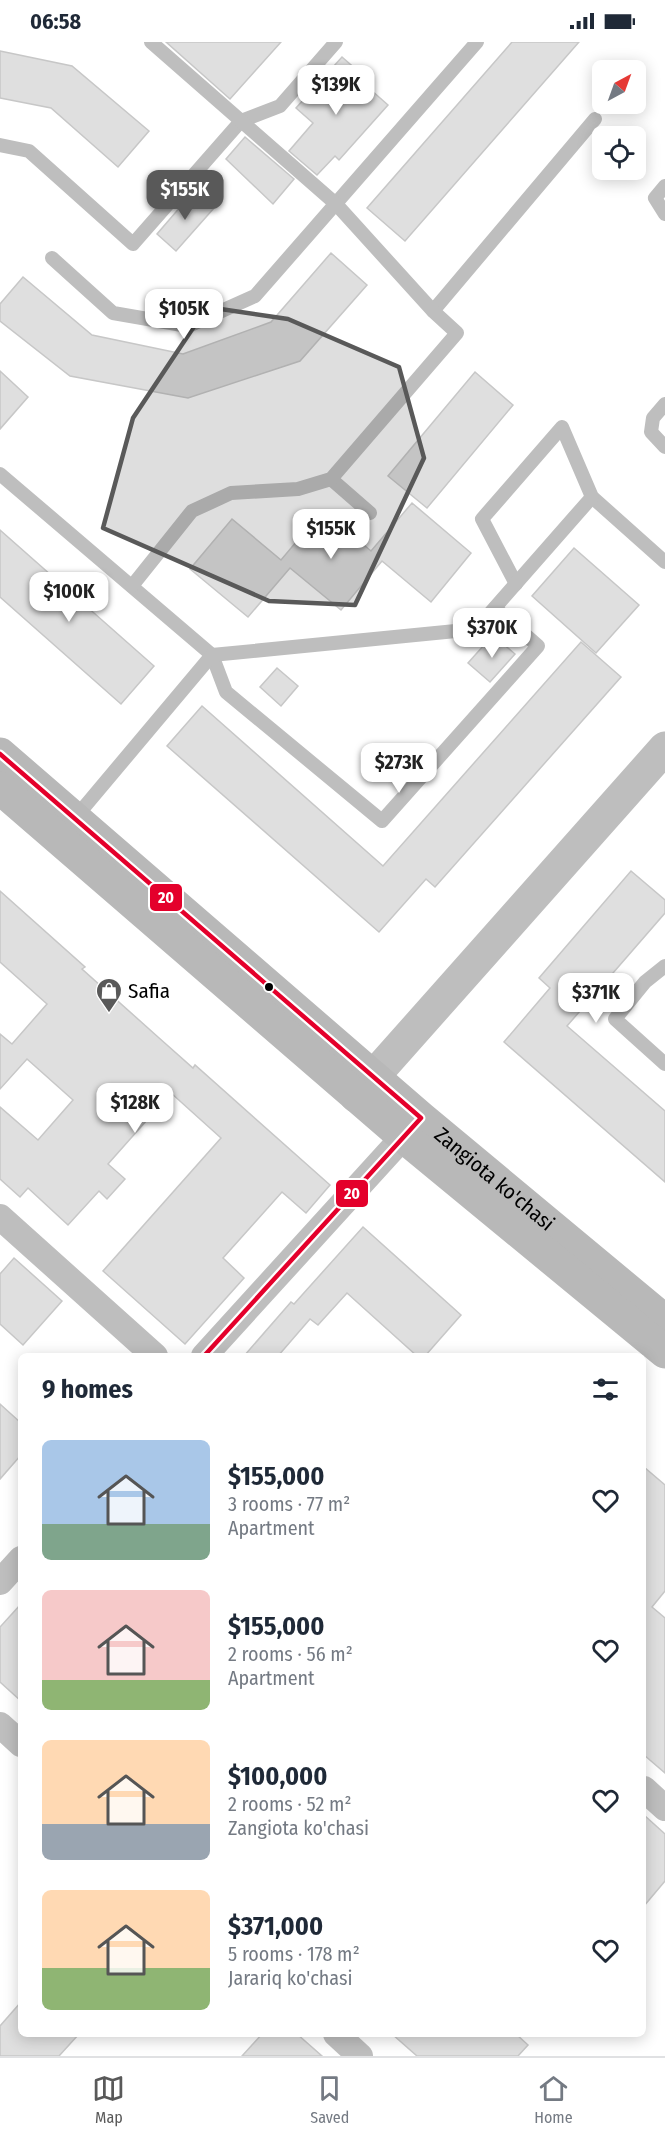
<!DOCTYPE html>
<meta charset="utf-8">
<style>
:root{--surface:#fff;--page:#f2f2f3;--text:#1f2937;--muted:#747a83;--line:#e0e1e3;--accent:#595959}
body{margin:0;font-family:"Fira Sans Condensed",sans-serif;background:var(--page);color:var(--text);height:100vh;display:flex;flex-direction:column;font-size:22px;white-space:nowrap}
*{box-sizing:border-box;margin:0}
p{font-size:20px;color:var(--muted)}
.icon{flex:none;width:33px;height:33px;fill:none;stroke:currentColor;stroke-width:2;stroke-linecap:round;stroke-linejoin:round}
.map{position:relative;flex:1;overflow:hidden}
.details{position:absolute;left:18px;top:1311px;width:628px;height:684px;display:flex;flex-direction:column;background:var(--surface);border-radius:9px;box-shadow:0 3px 15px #0003}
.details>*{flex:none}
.needle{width:39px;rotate:41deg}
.controls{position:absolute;left:592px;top:18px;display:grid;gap:12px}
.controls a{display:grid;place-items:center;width:54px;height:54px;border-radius:9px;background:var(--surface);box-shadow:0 3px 15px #0003;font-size:30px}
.price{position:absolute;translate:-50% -51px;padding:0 14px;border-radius:12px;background:#fff;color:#222;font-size:20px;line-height:39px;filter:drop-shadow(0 2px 3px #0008)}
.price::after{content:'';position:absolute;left:50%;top:36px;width:18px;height:14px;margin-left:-9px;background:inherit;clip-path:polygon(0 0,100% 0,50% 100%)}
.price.active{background:var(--accent);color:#fff}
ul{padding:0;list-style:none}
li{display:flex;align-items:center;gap:18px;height:150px;padding:0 24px}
li span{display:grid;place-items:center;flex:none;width:168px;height:120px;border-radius:9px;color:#555}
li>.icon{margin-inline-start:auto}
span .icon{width:72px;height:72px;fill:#fffc;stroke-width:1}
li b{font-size:26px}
h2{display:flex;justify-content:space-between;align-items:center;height:72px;padding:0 24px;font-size:26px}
.status{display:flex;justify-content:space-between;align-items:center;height:42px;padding:0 30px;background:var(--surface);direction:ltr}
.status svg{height:16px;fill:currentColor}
.menu{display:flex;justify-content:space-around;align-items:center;height:84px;border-top:2px solid var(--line);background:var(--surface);font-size:16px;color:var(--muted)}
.menu a{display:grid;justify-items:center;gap:3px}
.menu .active{color:var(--accent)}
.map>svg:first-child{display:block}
.building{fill:#dfdfdf;stroke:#c7c7c7;stroke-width:1.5}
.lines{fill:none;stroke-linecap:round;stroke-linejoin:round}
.service{stroke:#bebebe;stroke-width:14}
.minor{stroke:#bebebe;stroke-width:26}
.tertiary{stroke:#bebebe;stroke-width:33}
.secondary{stroke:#b8b8b8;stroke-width:33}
.bus-1-casing{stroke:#fff;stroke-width:9}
.bus-1{stroke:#e4002b;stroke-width:4.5}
.marked{fill:#595959;fill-opacity:0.2;stroke:#595959;stroke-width:4.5;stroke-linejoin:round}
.bus-dot{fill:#000;stroke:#fff;stroke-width:2}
.labels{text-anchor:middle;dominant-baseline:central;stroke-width:5;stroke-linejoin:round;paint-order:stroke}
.poi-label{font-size:21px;fill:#000;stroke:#fff;text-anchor:start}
.street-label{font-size:21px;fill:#000;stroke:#fff}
.line-badge{stroke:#fff;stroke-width:2}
.badge-label{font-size:16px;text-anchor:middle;font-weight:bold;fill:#fff}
</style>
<div class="status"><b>06:58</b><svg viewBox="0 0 49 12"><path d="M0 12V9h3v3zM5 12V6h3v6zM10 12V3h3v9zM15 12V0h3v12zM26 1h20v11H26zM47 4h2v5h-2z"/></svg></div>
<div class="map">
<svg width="665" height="2014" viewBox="0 0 665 2014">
<rect width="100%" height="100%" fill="#fff"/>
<!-- building -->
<g class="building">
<path d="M166,0h115l-51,57z"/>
<path d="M512,0h67l-174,199 -38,-33z"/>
<path d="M0,9l72,15 77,65 -31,36 -67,-59 -51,-10z"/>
<path d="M342,15l16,14 -4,4 34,30 -49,55 -4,-4 -18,19 -28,-24 24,-28 -17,-15z"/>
<path d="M245,95l49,42 -21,25 -47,-45z"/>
<path d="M194,149l20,17 -38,43 -19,-17z"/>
<path d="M331,211l36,32 -67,76 -112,37 -118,-22 -70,-55v-17l23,-27 69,58 91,19 88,-32z"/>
<path d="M0,329l28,26 -28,32z"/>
<path d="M475,330l38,33 -86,103 -39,-32z"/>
<path d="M412,461l59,50 -40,49 -49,-41 -41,49 -51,-42 -42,49 -58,-48 42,-50 49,41 42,-50 48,41z"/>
<path d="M0,488l154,136 -33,38 -121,-107z"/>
<path d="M574,506l65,57 -43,48 -64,-57z"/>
<path d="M493,593l22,19 -25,28 -22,-19z"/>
<path d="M581,600l40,35 -186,210 -9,-8 -47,53 -212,-186 35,-40 181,160z"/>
<path d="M277,626l21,18 -17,20 -21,-19z"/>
<path d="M631,829l34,29v13l-98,113 98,85v71l-161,-140 46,-54 -11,-10z"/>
<path d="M0,849l85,76 -3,2 76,68 35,31 2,-3 135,120 -24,28 -24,-21 -59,66 21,20 -59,66 -82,-73 118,-133 -50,-45 -63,71 17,15 -18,20 -8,-8 -31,34 -40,-37 -8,9 -20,-18v-72l38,33 35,-40 -46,-41 -27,30v-55l12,10 35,-40 -47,-42z"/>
<path d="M363,1185l98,88 -36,41h-8l-70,-63 -29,32 -8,-6 -32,37h-34l47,-54 3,2z"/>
<path d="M14,1216l48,43 -39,44 -23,-21v-50z"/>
<path d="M0,1362l21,19v32l-21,24z"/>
<path d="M644,1425l21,18v106l-13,16 13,11v155l-21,-18z"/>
<path d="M21,1562v97l-21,-19v-55z"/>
<path d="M644,1773l21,19v47l-21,25z"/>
<path d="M21,1960v32h58l-20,22h-59v-30z"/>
<path d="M262,1992h35l25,22h-80z"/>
<path d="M392,1992h124l12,11 -10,11h-101z"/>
</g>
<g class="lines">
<!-- service -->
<g class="service">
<path d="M0,103l29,6 104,93 108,-123 39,-15 56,-64"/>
<path d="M665,144l-10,12 10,16"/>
<path d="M52,216l61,55 75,13 67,-30 222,-254"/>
<path d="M433,269l162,-192"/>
<path d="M665,362l-12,14 -2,14 14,15"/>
<path d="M0,432l212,181 14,37 156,129 156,-175 -43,-38"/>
<path d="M331,437l39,34"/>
<path d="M516,542l-34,-65 80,-92 30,70 73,65"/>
<path d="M132,544l60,-75 39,-18 67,-4 33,-10 126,-146 -24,-22 -97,-107 -185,-162"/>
<path d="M75,776l137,-163 264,-26 116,-132"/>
<path d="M665,924l-20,16 -30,37 50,45"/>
</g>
<!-- minor -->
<g class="minor">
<path d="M0,1175l155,139"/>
<path d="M204,1314l212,-233"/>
<path d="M0,1540l21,-23"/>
<path d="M0,1683l21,19"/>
<path d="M644,1747l21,19"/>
<path d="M336,1992l24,22"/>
</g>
<!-- tertiary -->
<path class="tertiary" d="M356,1054l309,-348"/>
<!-- secondary -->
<g class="secondary">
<path id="s1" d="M0,712l421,364 244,203"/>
<path d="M0,746l404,349 261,215"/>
</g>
<defs>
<path id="bus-1" d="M0,712l421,364 -217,238"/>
</defs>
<!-- bus-1 casing -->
<use href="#bus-1" class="bus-1-casing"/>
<!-- bus-1 -->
<use href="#bus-1" class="bus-1"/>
</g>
<!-- marked area -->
<path class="marked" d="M207,265l81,12 111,48 25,91 -69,147 -86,-4 -166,-73 30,-110z"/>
<!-- icons -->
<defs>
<symbol id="shop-pin" viewBox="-11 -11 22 30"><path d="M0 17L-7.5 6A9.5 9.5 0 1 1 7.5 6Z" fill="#595959" stroke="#fff"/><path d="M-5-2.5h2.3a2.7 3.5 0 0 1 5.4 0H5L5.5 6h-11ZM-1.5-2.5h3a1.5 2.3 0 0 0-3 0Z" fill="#fff"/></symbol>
</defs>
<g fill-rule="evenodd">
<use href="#shop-pin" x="94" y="934" width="30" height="40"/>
</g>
<!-- markers -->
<circle class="bus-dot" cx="269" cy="945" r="5"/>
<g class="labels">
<!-- poi labels -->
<g class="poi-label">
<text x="128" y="949">Safia</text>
</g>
<!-- street labels -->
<g class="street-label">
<text stroke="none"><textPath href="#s1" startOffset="652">Zangiota ko'chasi</textPath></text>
</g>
</g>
<g class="line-badge">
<rect x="149" y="841" width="34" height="29" rx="6" fill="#e4002b"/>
<rect x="335" y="1137" width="34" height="29" rx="6" fill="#e4002b"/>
</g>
<g class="badge-label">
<text x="166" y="861">20</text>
<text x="352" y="1157">20</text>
</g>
</svg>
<div class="controls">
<a><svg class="needle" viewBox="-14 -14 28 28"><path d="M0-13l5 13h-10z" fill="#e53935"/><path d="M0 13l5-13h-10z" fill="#747a83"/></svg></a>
<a><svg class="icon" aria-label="locate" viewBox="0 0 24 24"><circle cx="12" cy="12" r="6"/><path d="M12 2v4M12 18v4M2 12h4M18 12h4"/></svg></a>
</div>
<b class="price" style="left:336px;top:74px">$139K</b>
<b class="price active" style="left:185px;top:179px">$155K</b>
<b class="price" style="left:184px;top:298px">$105K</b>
<b class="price" style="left:331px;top:518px">$155K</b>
<b class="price" style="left:69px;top:581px">$100K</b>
<b class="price" style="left:492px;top:617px">$370K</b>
<b class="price" style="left:399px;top:752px">$273K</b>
<b class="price" style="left:596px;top:982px">$371K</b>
<b class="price" style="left:135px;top:1092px">$128K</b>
<section class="details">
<h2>9 homes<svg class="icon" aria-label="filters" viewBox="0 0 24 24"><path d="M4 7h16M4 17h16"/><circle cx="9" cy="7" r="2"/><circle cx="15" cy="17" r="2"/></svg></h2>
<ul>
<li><span style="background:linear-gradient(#a9c7e8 70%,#7fa58c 0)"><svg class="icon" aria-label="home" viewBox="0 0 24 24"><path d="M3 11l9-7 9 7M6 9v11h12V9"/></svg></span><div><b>$155,000</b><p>3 rooms · 77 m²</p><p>Apartment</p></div><svg class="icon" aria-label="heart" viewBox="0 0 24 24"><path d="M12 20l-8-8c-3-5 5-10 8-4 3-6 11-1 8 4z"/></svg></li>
<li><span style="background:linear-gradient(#f6c9c9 75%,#8fb573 0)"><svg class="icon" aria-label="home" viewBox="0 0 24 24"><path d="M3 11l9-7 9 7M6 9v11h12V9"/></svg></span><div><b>$155,000</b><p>2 rooms · 56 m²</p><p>Apartment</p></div><svg class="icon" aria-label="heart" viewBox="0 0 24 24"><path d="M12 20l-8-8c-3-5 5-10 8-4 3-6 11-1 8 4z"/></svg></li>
<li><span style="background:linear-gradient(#ffd9b3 70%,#9aa5b1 0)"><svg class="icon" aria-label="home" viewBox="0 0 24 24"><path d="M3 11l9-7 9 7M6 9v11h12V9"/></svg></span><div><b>$100,000</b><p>2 rooms · 52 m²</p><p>Zangiota ko'chasi</p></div><svg class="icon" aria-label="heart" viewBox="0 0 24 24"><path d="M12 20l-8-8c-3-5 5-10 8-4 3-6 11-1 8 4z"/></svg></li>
<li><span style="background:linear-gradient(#ffd9b3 65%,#8fb573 0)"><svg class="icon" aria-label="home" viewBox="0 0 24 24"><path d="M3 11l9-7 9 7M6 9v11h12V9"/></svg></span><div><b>$371,000</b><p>5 rooms · 178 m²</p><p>Jarariq ko'chasi</p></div><svg class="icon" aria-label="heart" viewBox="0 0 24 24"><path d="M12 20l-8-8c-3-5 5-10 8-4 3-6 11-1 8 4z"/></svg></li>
</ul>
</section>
</div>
<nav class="menu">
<a class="active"><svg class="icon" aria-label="map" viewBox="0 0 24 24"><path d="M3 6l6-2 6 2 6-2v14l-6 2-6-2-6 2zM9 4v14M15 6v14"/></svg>Map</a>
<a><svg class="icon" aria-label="saved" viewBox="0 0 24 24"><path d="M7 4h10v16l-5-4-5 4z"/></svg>Saved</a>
<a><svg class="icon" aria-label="home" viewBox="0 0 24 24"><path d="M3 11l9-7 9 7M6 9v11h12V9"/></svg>Home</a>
</nav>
